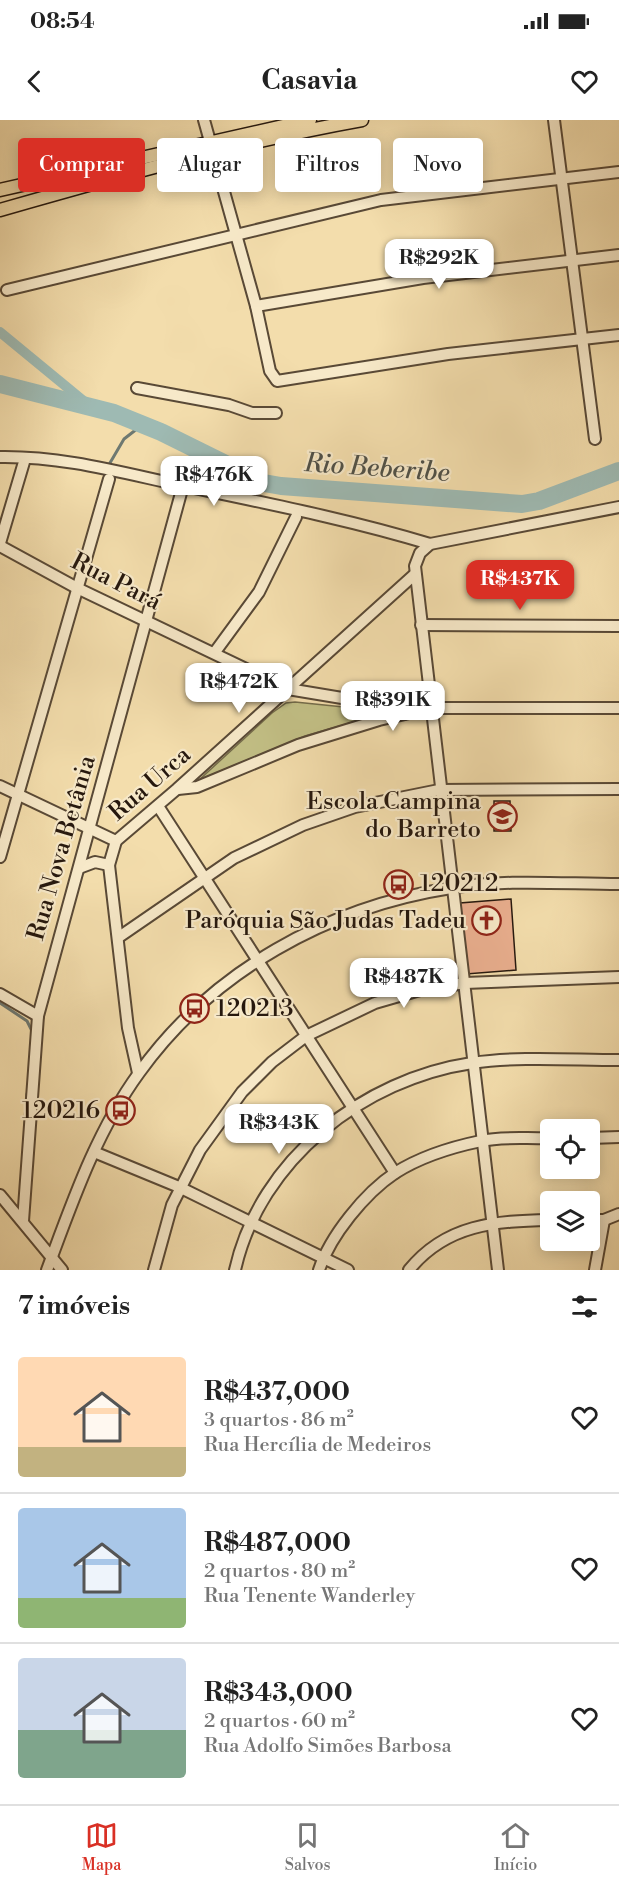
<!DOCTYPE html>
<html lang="pt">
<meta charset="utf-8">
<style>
:root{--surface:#fff;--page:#f2f2f2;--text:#222;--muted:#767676;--line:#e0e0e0;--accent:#d93025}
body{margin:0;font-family:"Libre Bodoni",serif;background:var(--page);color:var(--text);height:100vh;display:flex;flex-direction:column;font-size:22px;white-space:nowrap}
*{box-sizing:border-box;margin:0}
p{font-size:20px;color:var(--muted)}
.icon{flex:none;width:33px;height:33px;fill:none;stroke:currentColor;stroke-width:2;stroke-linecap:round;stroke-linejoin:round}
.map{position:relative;height:1150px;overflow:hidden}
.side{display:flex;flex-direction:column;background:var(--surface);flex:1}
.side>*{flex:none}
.hud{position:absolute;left:18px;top:18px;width:584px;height:54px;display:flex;gap:12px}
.controls{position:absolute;left:540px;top:999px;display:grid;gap:12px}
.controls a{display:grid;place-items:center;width:60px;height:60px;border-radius:6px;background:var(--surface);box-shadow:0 3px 15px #0003;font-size:30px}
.price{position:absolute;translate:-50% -51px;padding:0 14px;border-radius:12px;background:#fff;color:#222;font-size:20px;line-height:39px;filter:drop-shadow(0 2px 3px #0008)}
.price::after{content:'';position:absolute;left:50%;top:36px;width:18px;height:14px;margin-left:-9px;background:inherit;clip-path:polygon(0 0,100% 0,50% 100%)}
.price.current{background:var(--accent);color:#fff}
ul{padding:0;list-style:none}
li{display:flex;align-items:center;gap:18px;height:150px;padding:0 18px}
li+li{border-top:2px solid var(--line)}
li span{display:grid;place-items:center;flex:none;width:168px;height:120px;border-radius:6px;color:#555}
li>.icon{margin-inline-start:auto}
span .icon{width:72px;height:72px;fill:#fffc;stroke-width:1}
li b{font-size:26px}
h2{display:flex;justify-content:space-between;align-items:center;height:72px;padding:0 18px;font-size:26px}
.chip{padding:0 21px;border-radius:6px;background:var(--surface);box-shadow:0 3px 15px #0003;font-size:21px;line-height:54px}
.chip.current{background:var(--accent);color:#fff}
.status{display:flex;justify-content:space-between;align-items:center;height:42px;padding:0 30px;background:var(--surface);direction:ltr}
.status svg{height:16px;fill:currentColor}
header{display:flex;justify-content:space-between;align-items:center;height:78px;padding:0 18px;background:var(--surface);font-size:27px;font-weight:700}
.tab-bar{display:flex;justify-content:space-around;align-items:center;height:84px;border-top:2px solid var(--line);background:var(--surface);font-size:16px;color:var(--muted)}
.tab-bar a{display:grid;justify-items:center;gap:3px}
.tab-bar .current{color:var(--accent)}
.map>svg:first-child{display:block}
.green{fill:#c2bf85;stroke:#746c4a;stroke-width:1.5}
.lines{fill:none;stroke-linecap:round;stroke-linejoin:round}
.stream{stroke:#6e7971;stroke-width:3}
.canal{stroke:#9ebab3;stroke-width:10}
.river{stroke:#9ebab3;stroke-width:18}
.building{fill:#eaaf8f;stroke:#26180e;stroke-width:1.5}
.minor-casing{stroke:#594936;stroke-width:14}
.major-casing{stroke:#26180e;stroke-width:15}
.minor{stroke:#f7e9c9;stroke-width:10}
.major{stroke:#f3ddac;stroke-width:12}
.labels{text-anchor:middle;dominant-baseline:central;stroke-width:4.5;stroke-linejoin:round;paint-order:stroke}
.street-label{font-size:24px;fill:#26180e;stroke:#f7e9c9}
.poi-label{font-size:24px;fill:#26180e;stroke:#f7e9c9;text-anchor:end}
.water-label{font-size:26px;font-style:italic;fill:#505148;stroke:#f7e9c9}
</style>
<div class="status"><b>08:54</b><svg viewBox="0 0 49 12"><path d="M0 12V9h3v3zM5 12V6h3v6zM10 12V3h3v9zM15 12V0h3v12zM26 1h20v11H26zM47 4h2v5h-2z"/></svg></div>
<header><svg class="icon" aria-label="back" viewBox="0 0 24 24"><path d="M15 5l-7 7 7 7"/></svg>Casavia<svg class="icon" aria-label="heart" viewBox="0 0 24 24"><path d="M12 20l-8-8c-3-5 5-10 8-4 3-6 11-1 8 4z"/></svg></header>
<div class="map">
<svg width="619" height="1150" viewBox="0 0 619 1150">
<rect width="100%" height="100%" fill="#f3ddac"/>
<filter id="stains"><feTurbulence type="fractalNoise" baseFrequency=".00333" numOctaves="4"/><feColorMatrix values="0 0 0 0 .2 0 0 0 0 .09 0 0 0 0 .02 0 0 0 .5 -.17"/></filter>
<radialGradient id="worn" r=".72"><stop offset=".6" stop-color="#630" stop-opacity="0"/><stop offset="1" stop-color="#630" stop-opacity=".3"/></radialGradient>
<!-- green -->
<path class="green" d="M295,582l78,8 3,3 -2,3 -69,20 -106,44 73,-67 14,-10z"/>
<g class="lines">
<!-- stream -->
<g class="stream">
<path d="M107,348l17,-29 18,-14"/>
<path d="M0,883l27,18 5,10"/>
<path d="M21,1072l6,-98"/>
</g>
<!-- canal -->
<path class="canal" d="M0,212l91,75"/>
<!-- river -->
<path class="river" d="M0,264l114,29 47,19 103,51 17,3 241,18 17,-3 80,-30"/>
</g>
<!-- building -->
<g class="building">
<path d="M494,681h16l1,30h-17z"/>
<path d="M511,779l5,71 -50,4 -6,-71z"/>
</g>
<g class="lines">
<defs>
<g id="minor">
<path d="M204,0l52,186 14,65 7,10 171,-27 171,-19"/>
<path d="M554,0l41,319"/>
<path d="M7,170l374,-90 238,-28"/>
<path d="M256,186l167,-28 196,-23"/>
<path d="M137,268l92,17 23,8h24"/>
<path d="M0,337c66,-1 126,17 189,30 81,17 162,33 241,57"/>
<path d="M0,423l24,-81"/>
<path d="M0,426l77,42 211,101 96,16 20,9"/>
<path d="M421,505l198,1"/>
<path d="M215,532l44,-60 37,-75"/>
<path d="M0,666l116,55"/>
<path d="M178,669l19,-2 101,-42 81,-25 52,-12h188"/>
<path d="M158,686l237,367"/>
<path d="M0,737l109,-378"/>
<path d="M109,745l19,163 10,45"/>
<path d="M79,748l16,-6 14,3 7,-24 61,-52 237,-214"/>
<path d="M119,817l115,-79 69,-33 52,-18 84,-17 180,-1"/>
<path d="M0,874l38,22"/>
<path d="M590,1018l29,-1"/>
<path d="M94,1032l85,35 169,83"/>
<path d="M0,1075l62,75"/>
<path d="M590,1100h14l15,-6"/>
<path d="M23,1101l15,-205 143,-523"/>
<path d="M47,1150c25,-67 49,-138 92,-197 73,-102 189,-166 312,-185 54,-9 113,-4 168,-4"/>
<path d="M154,1150l18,-65 28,-55 42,-58 30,-30 34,-26 69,-33 45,-13 45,-7 154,-6"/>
<path d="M235,1150c25,-111 129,-191 237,-207 48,-7 99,-3 147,-3"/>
<path d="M319,1150c11,-34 46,-77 76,-97 25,-16 57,-26 86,-32 22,-5 47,-2 69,-3"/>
<path d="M409,1150c37,-46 87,-49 141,-50"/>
<path d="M498,1150l-83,-704 5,-13 10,-9 189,-37"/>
<path d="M595,1150l9,-50"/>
</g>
<g id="major">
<path d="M0,70l310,-70"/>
<path d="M0,90c119,-34 239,-68 362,-90"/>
</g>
</defs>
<!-- minor casing -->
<use href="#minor" class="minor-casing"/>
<!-- major casing -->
<use href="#major" class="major-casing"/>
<!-- minor -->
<use href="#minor" class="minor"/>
<!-- major -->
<use href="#major" class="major"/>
</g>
<!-- icons -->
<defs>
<symbol id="school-ring" viewBox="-11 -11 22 22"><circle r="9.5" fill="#f7e9c9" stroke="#8f2418" stroke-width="1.5"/><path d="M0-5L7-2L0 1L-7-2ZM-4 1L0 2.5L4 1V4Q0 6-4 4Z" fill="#8f2418"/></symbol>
<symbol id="bus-ring" viewBox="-11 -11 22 22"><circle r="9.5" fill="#f7e9c9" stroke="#8f2418" stroke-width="1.5"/><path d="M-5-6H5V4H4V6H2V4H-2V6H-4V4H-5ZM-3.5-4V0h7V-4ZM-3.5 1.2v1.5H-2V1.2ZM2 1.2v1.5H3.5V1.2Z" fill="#8f2418"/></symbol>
<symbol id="church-ring" viewBox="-11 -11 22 22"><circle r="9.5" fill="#f7e9c9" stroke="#8f2418" stroke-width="1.5"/><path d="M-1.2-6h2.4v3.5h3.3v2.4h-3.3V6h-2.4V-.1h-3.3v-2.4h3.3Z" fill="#8f2418"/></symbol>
</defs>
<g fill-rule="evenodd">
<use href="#school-ring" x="486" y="680" width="33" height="33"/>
<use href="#bus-ring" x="382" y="748" width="33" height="33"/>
<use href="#church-ring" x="470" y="784" width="33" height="33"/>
<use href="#bus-ring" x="178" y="872" width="33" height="33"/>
<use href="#bus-ring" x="104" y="974" width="33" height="33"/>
</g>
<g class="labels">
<!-- street labels -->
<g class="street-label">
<text transform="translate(116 462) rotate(27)">Rua Pará</text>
<text transform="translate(150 664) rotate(-41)">Rua Urca</text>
<text transform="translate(62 728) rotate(-74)">Rua Nova Betânia</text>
</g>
<!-- poi labels -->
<g class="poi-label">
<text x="481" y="682">Escola Campina<tspan x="481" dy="28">do Barreto</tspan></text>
<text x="420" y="764" text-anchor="start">120212</text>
<text x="466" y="801">Paróquia São Judas Tadeu</text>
<text x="216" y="889" text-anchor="start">120213</text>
<text x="100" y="991">120216</text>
</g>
<!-- water labels -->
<g class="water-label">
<text transform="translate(377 348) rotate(4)">Rio Beberibe</text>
</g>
</g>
<rect width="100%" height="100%" filter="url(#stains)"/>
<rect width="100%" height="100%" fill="url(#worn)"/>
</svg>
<div class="controls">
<a><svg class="icon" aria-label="locate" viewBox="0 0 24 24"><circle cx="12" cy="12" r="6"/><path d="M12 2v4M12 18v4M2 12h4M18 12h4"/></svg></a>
<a><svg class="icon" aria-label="layers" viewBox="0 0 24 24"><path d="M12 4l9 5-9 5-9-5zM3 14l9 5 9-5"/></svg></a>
</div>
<b class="price" style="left:439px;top:170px">R$292K</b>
<b class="price" style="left:214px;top:387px">R$476K</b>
<b class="price current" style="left:520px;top:491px">R$437K</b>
<b class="price" style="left:239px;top:594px">R$472K</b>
<b class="price" style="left:393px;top:612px">R$391K</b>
<b class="price" style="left:404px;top:889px">R$487K</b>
<b class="price" style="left:279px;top:1035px">R$343K</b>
<div class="hud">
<a class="chip current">Comprar</a>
<a class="chip">Alugar</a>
<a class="chip">Filtros</a>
<a class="chip">Novo</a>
</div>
</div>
<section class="side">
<h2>7 imóveis<svg class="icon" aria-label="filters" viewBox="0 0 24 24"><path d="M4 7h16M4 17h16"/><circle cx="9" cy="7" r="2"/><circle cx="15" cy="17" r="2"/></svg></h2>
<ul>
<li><span style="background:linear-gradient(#ffd9b3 75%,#c2b280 0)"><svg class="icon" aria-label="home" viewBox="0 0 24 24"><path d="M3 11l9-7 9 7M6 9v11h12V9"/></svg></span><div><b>R$437,000</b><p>3 quartos · 86 m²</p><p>Rua Hercília de Medeiros</p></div><svg class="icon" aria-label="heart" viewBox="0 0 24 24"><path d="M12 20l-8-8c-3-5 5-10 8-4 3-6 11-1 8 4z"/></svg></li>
<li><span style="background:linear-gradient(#a9c7e8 75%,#8fb573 0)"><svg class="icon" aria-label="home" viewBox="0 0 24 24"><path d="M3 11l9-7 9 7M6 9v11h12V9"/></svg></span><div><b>R$487,000</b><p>2 quartos · 80 m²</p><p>Rua Tenente Wanderley</p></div><svg class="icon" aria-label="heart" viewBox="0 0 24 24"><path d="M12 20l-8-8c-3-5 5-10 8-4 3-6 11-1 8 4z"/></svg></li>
<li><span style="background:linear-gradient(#c9d6e8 60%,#7fa58c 0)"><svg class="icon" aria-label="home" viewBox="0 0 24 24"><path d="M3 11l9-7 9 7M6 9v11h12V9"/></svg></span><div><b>R$343,000</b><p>2 quartos · 60 m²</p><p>Rua Adolfo Simões Barbosa</p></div><svg class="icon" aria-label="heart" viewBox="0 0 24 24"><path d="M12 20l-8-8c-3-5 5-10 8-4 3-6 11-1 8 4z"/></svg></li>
</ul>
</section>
<nav class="tab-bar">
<a class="current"><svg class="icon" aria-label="map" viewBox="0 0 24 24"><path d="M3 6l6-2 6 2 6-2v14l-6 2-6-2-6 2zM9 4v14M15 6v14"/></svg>Mapa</a>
<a><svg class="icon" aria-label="saved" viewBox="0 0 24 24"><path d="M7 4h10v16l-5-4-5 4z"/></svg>Salvos</a>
<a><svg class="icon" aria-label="home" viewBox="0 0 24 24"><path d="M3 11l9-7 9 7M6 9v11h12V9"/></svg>Início</a>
</nav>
